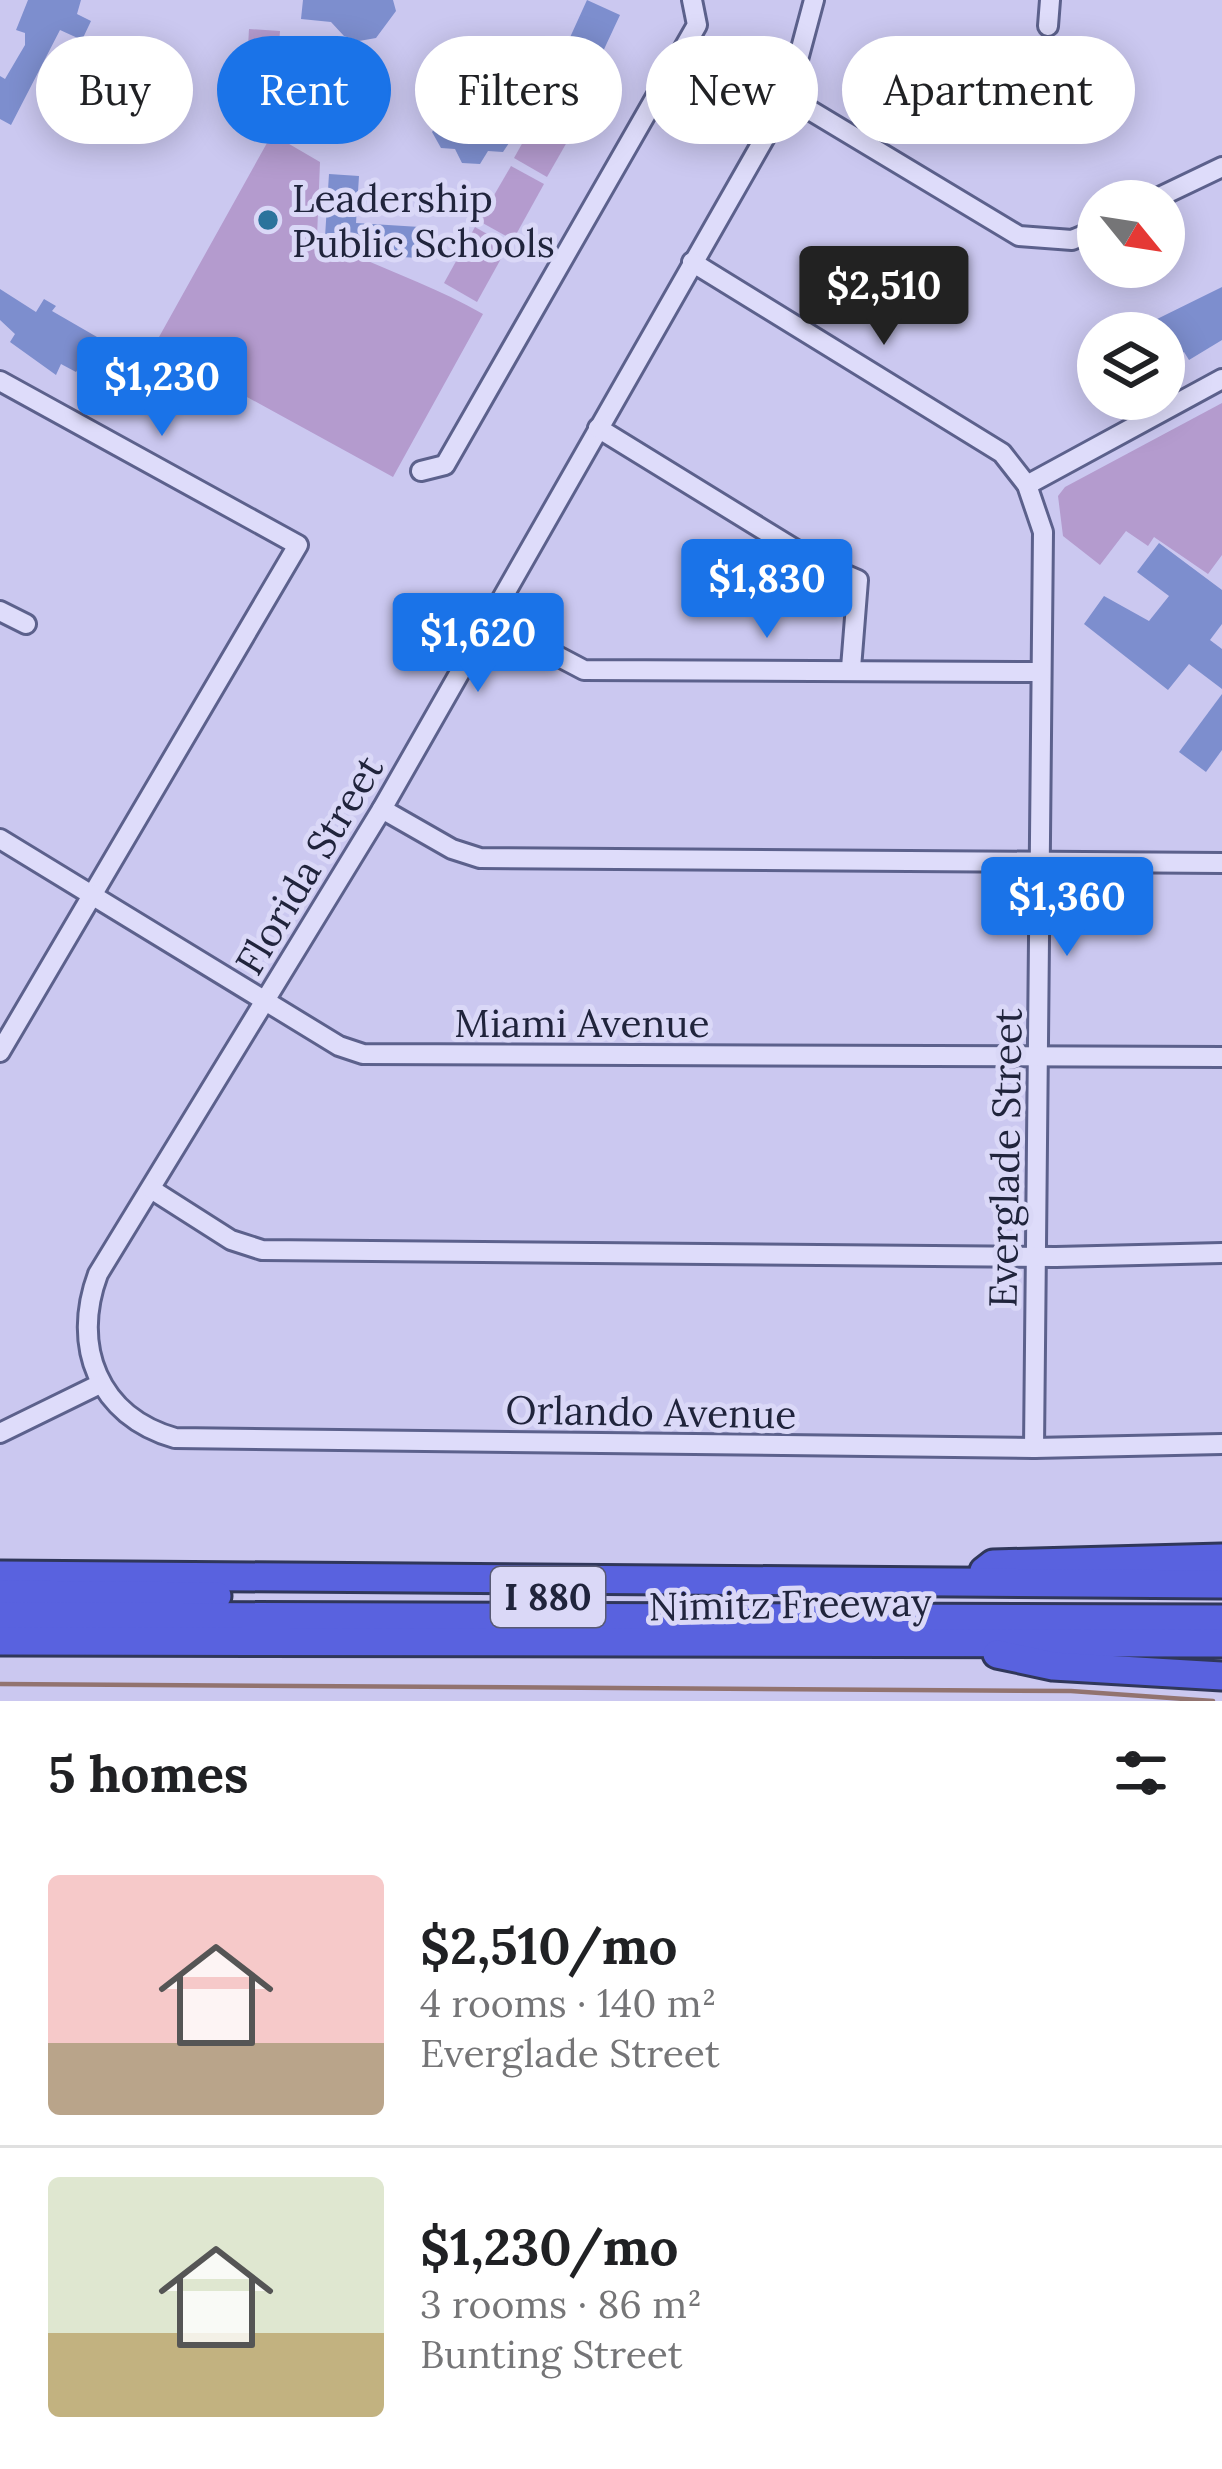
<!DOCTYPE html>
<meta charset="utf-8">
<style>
:root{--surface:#fff;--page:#f6f6f6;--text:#202124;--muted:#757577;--line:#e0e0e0;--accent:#1a73e8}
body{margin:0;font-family:Lora,serif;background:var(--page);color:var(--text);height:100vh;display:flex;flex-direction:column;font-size:45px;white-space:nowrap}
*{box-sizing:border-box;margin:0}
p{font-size:39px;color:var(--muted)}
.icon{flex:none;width:66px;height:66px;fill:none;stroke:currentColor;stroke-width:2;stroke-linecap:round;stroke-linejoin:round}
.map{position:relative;height:1701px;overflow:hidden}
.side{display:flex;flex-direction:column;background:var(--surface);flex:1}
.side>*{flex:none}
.guide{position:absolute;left:36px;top:36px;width:1152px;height:108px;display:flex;gap:24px}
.needle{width:78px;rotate:120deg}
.fabs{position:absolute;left:1077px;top:180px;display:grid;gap:24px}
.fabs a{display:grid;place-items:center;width:108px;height:108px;border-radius:50%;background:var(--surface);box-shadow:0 6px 30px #0003;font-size:60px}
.price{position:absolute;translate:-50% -102px;padding:0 27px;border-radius:12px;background:var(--accent);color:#fff;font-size:39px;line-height:78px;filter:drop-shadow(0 3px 6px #0008)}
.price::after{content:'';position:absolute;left:50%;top:72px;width:36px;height:27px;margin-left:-18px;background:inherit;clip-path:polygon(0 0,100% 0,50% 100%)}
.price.current{background:#222;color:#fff}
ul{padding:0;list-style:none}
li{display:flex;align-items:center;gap:36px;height:300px;padding:0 48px}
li+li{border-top:3px solid var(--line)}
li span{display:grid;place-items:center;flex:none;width:336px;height:240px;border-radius:12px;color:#555}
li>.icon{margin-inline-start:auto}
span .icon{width:144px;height:144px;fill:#fffc;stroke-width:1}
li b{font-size:51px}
h2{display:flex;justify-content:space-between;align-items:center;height:144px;padding:0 48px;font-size:51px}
.tag{padding:0 42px;border-radius:54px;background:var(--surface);box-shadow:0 6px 30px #0003;font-size:42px;line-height:108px}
.tag.current{background:var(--accent);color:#fff}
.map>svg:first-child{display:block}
.green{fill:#b49bce}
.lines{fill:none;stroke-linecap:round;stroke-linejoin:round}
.stream{stroke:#92736f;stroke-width:4.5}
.building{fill:#7d8ece}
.minor-casing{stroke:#5c618c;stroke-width:24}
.highway-casing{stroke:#30375a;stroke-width:33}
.minor{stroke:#dedcfa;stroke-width:18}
.highway{stroke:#5962df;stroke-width:27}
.poi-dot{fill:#2b739c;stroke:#dad8f7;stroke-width:4.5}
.labels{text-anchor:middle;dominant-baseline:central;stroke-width:10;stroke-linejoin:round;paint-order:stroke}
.shield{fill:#dad8f7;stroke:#585a74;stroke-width:3}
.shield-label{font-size:36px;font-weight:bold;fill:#20243c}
.poi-label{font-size:39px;fill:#20243c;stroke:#dad8f7;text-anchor:start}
.street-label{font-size:39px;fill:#20243c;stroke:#dad8f7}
</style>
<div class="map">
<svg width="1222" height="1701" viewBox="0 0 1222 1701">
<rect width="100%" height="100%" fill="#cbc8f0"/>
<!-- green -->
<g class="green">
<path d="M249,29l31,2 -4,53 -30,-2z"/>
<path d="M545,103l34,18 -32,56 -33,-19z"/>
<path d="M272,134l48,28 -3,75c55,29 112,46 166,77l-90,163 -239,-131z"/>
<path d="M511,166l33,18 -31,56 -34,-19z"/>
<path d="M475,227l33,19 -31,56 -33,-19z"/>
<path d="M1222,403v152l-14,19 -54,-37 -6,9 -22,-15 -26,34 -37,-29 -5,-40 7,-9z"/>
</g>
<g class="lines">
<!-- stream -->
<path class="stream" d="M0,1684l1071,7 142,10"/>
</g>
<!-- building -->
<g class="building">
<path d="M28,0h53l-4,14 14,7 -9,19 -22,-10 -49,95 -11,-6v-43l5,3 20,-34v-12l-9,-3z"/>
<path d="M303,0h90l3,11 -20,27 -17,3 -15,-5 -13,-14 -30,-3z"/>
<path d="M587,0l33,15 -42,90 -31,-17z"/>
<path d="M470,51l17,1 6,13 16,2 7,16 -8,12 -2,29 7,13 -10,15 -15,-1 -8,13 -18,-1 -7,-14 -14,-1 -9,-16 9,-12 2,-30 -7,-13 10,-15 14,2z"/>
<path d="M329,174l30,2 -3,47 64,4 -2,31 -63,-4 1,-15 -31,-2z"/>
<path d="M1222,287v53l-33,20 -5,-8 -20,13v-32l-11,-12z"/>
<path d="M0,289l36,23 8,-13 12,7 -4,5 45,26 -21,35 -15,-8 -5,11 -46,-33 5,-8 -15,-14z"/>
<path d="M1159,543l63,47v34l-12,16 12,9v40l-33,-25 -21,26 -84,-66 20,-28 45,25 20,-25 -32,-24z"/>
<path d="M1222,694v56l-16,22 -27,-20z"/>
</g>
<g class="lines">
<defs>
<g id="minor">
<path d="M814,0l-26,97 -406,712 -284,465c-27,72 0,142 77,164l859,10 188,-4"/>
<path d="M1048,26l2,-26"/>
<path d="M788,97l231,139 53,4 26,-11"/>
<path d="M1151,201l71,-34"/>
<path d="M692,262l310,191 25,32 16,47 -9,916"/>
<path d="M0,381l298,164 -298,507"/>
<path d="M598,428l216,133 44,19 -7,88"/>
<path d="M421,471l24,-6 252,-440 -5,-25"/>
<path d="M1027,485l195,-106"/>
<path d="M0,611l26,13"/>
<path d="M489,620l95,50 457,2"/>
<path d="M382,809l70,40 28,9 742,5"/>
<path d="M0,839l339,207 24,8 859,3"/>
<path d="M151,1189l80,51 31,10 794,7 166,-4"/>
<path d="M0,1433l98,-48"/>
</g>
<g id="highway">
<path d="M984,1571l9,-7 229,-6"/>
<path d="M0,1575l1222,9"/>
<path d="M0,1594l217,2"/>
<path d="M0,1616l1222,3"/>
<path d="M0,1641l1222,2"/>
<path d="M997,1654l56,12 169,10"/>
</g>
</defs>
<!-- minor casing -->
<use href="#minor" class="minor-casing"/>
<!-- highway casing -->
<use href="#highway" class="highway-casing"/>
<!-- minor -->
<use href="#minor" class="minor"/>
<!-- highway -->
<use href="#highway" class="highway"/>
</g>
<!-- markers -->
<circle class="poi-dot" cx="268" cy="220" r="12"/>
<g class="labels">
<!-- shield labels -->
<rect class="shield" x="491" y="1567" width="114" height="60" rx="9"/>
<g class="shield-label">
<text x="548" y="1597">I 880</text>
</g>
<!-- poi labels -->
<g class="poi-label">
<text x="292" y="198">Leadership<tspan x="292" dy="45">Public Schools</tspan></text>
</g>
<!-- street labels -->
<g class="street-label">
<text transform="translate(309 865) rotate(-59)">Florida Street</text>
<text x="582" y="1023">Miami Avenue</text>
<text transform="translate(1005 1158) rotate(-89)">Everglade Street</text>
<text transform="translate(651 1412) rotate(1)">Orlando Avenue</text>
<text transform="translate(790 1604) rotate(-1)">Nimitz Freeway</text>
</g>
</g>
</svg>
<div class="fabs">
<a><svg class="needle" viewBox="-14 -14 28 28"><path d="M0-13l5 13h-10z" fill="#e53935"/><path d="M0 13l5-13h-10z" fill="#757577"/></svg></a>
<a><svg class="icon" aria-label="layers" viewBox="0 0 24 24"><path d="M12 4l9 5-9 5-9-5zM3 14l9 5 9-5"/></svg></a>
</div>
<b class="price current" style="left:884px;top:348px">$2,510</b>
<b class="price" style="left:162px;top:439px">$1,230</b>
<b class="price" style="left:767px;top:641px">$1,830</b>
<b class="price" style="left:478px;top:695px">$1,620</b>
<b class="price" style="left:1067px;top:959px">$1,360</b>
<div class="guide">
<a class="tag">Buy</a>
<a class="tag current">Rent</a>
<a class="tag">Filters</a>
<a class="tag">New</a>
<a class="tag">Apartment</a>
</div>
</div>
<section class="side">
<h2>5 homes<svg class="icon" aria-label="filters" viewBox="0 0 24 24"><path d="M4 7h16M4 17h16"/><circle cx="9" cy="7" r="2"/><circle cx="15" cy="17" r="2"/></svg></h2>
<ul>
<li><span style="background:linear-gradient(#f6c9c9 70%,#b9a48a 0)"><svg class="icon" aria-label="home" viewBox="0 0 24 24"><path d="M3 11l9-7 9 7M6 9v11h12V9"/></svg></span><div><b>$2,510/mo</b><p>4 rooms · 140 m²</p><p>Everglade Street</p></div></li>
<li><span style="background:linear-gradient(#dfe7d0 65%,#c2b280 0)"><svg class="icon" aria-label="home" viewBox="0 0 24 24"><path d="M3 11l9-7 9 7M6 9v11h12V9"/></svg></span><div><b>$1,230/mo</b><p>3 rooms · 86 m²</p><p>Bunting Street</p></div></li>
</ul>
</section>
